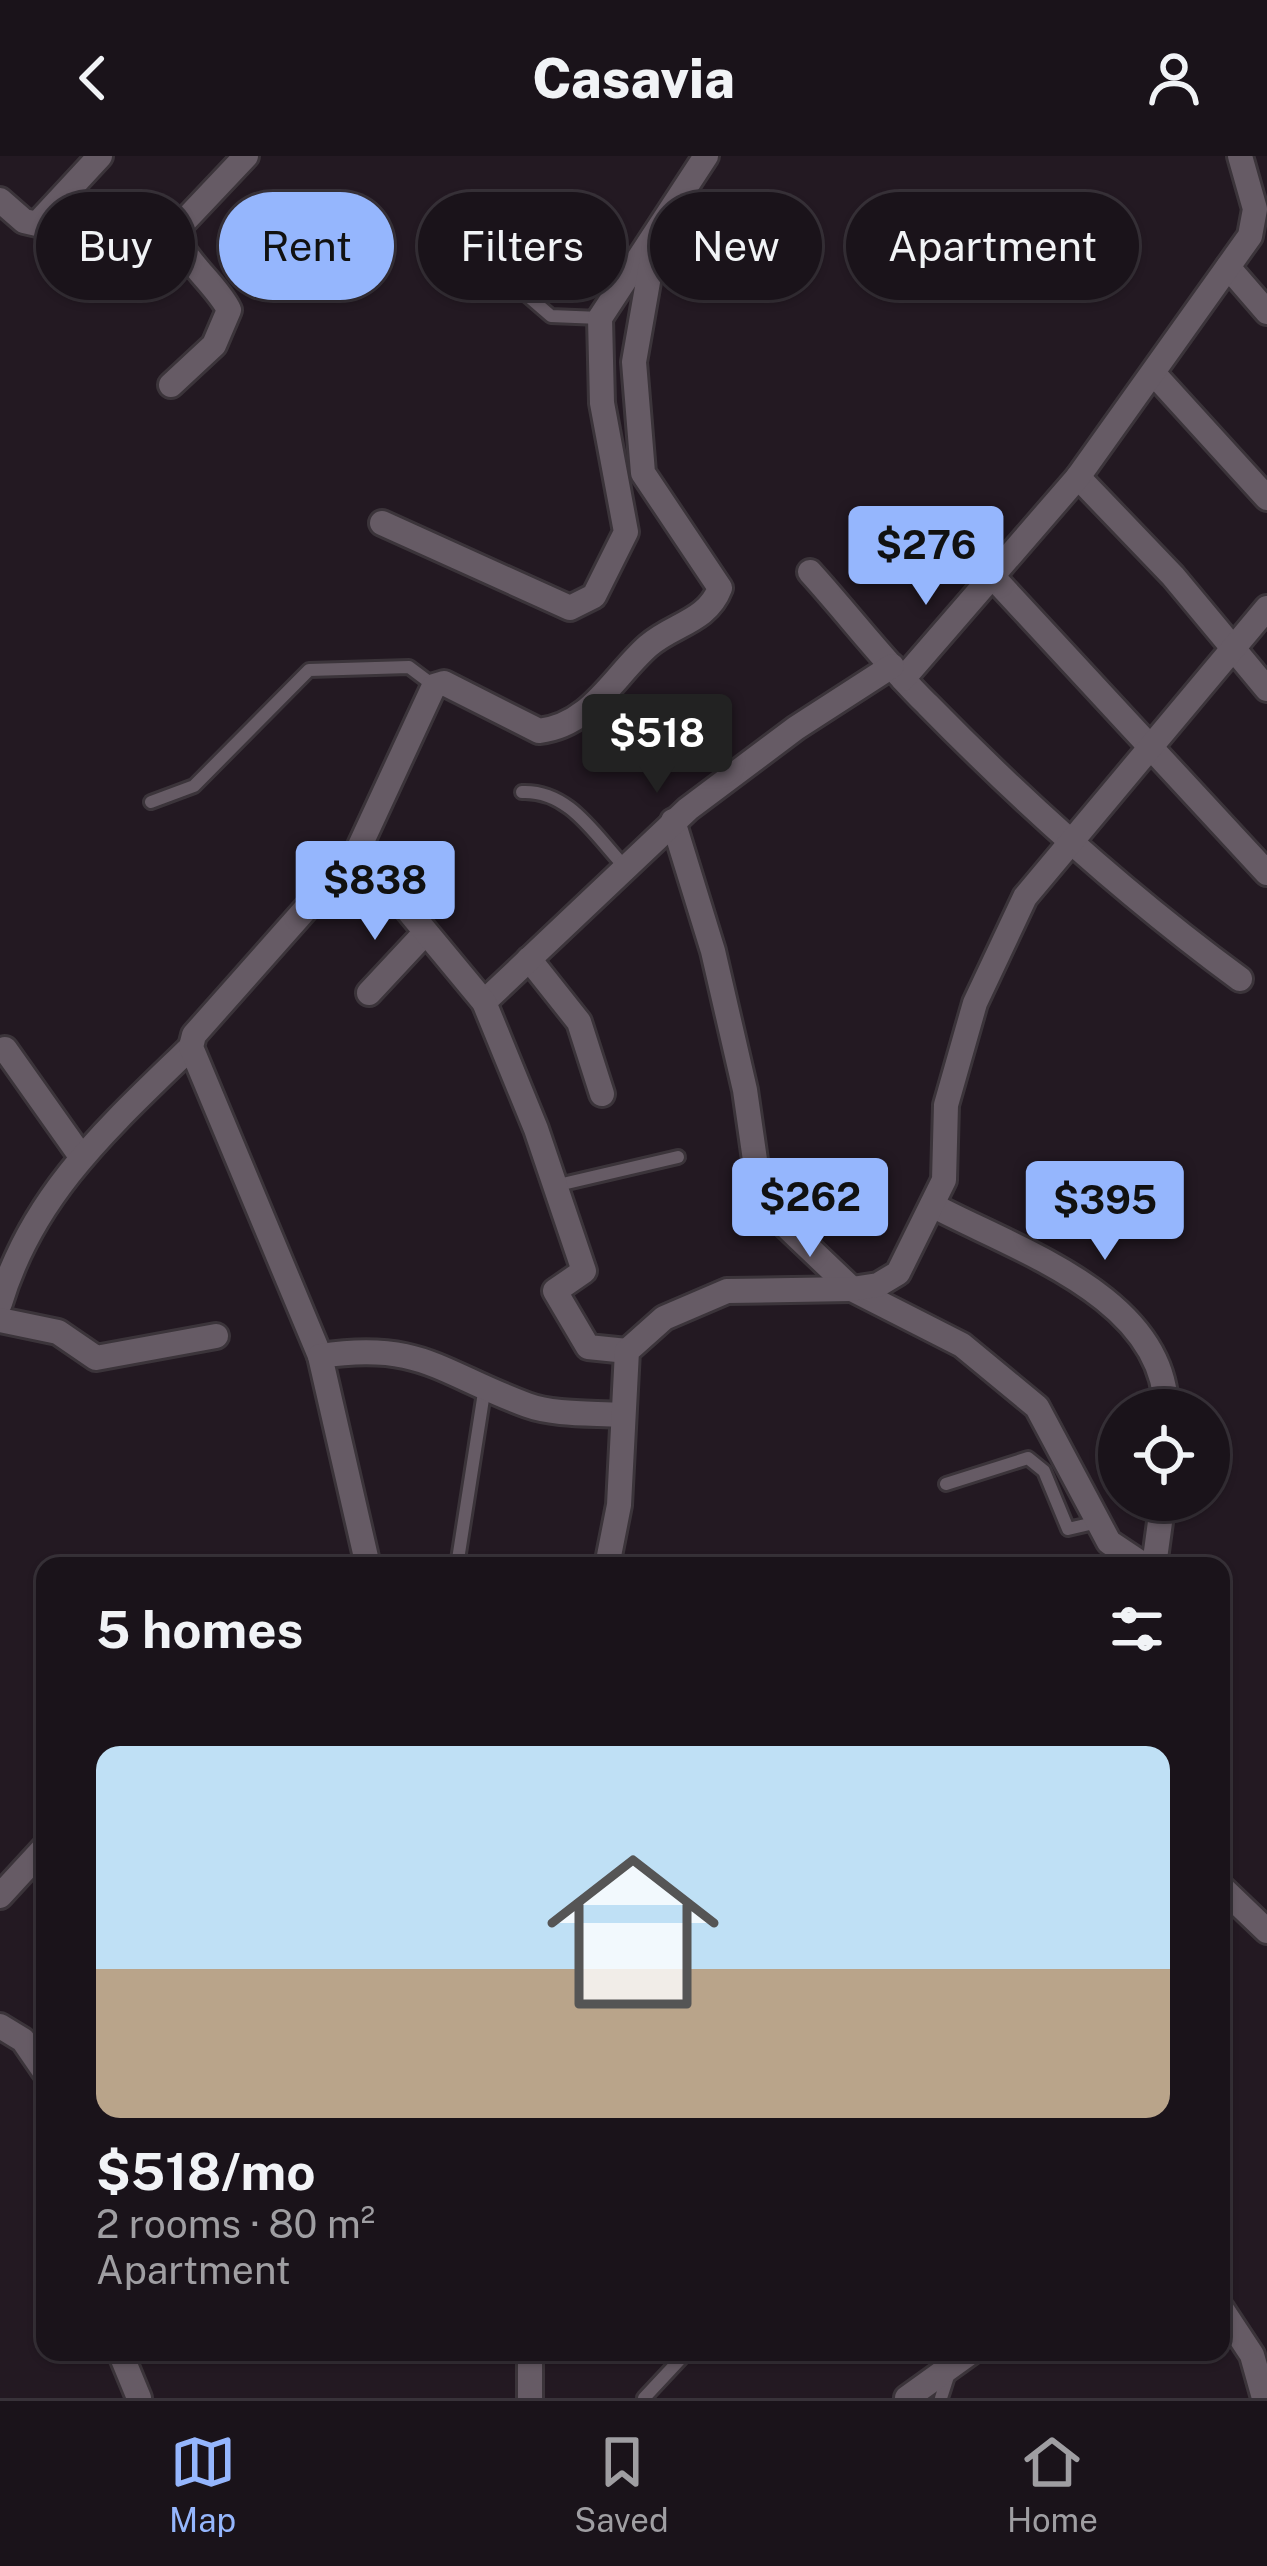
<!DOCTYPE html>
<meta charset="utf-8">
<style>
:root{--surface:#1a131a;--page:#231c23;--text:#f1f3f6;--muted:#9f9ea2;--line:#383239;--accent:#95b6fd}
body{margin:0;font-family:"Public Sans",sans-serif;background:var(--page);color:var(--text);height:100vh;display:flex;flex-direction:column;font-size:45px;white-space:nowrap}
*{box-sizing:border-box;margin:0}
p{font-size:39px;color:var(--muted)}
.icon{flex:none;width:66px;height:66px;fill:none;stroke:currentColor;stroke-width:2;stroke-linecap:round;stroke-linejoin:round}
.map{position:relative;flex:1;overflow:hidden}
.side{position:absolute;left:36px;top:1401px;width:1194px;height:804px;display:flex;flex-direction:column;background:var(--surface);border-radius:24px;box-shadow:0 3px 9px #0004,0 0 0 3px var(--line)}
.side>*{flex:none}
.hud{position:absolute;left:36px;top:36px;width:1197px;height:108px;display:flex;gap:24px}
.buttons{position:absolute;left:1098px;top:1233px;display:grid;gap:24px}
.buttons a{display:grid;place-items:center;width:132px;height:132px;border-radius:50%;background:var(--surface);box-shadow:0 3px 9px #0004,0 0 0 3px var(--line);font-size:60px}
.price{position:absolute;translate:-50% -102px;padding:0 27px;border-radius:12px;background:var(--accent);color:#111;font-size:39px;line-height:78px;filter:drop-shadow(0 3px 6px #0008)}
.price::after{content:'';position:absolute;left:50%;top:72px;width:36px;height:27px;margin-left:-18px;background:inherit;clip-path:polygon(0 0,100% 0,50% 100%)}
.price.current{background:#222;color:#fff}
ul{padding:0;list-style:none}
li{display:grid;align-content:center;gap:24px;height:636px;padding:0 60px}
li span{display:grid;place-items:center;height:372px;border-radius:24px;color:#555}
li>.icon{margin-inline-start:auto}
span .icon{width:216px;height:216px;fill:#fffc;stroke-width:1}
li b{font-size:51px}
h2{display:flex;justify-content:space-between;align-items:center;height:144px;padding:0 60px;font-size:51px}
.pill{padding:0 42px;border-radius:54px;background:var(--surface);box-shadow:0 3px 9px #0004,0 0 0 3px var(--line);font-size:42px;line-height:108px}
.pill.current{background:var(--accent);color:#111}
header{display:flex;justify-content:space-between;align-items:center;height:156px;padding:0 60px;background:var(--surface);font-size:54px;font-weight:800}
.tab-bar{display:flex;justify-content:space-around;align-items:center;height:168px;border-top:3px solid var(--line);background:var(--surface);font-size:33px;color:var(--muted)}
.tab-bar a{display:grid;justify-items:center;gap:6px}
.tab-bar .current{color:var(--accent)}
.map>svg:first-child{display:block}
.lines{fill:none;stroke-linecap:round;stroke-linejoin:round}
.lane-casing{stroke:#3b343a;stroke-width:18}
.street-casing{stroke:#3b343a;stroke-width:30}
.lane{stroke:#665b65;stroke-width:12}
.street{stroke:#665b65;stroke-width:24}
</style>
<header><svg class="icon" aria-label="back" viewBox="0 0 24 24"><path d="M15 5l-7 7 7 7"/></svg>Casavia<svg class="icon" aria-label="person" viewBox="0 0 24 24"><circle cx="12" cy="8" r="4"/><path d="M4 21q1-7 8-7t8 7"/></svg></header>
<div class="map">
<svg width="1267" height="2242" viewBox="0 0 1267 2242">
<rect width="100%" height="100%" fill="#231922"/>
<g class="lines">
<defs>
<g id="lane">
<path d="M449,52l36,51 66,57 49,2"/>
<path d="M522,636c47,-2 72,42 102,74"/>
<path d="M151,646l43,-16 115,-116 100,-3 24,18"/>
<path d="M554,1030l124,-29"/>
<path d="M946,1328l82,-26 16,13 24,58 30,-7"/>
<path d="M457,1410l28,-180"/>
<path d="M644,2242l43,-46"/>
<path d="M941,2242l9,-28"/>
</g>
<g id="street">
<path d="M0,44l24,21 13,3 63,-68"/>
<path d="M1228,111l39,45"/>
<path d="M1155,219l112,123"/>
<path d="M171,229l43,-40 15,-35c-12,-26 -51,-53 -53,-80l70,-74"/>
<path d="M1078,321l95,99 94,113"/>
<path d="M382,367l188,85 24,-12 32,-64 -24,-129 -2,-85 106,-162"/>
<path d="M810,416c39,43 75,91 117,132 98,100 200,192 313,275"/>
<path d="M993,421l274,296"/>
<path d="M903,523l175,-202 172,-241 5,-27 -15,-53"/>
<path d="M673,665l40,130 32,139 14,98 9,21 84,80 110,56 75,62 72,135 36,24"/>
<path d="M529,803l50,63 23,72"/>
<path d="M369,837l56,-60"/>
<path d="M484,846l204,-193 108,-81 96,-62"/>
<path d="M5,893l75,106"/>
<path d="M932,1049c82,44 234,92 234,205"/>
<path d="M0,1147c33,-110 111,-178 191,-256"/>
<path d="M0,1164l58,12 38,26 120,-22"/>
<path d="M627,1195l-39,-4 -33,-56 29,-20 -48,-142 -52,-127 -126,-152 76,-164 10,-3 95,48c52,-6 74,-54 109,-85 25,-22 59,-24 72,-58l-77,-115 -9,-111 22,-126"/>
<path d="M320,1200l-129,-309 3,-12 164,-185"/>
<path d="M368,1410l-48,-210c101,-15 120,17 207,49 27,10 65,8 94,10"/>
<path d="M607,1410l12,-61 8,-154 37,-33 63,-27 125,-2 26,-4 20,-12 46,-93 2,-75 29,-102 50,-106 242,-289"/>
<path d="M1154,1410l9,-66"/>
<path d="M1221,1731l46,44"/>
<path d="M0,1740l45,-49"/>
<path d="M0,1870l23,14 22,32"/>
<path d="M1221,2152l31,47 12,43"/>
<path d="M120,2196l19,46"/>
<path d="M530,2242v-46"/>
<path d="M907,2242l64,-46"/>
</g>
</defs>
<!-- lane casing -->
<use href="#lane" class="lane-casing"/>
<!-- street casing -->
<use href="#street" class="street-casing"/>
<!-- lane -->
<use href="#lane" class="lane"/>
<!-- street -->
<use href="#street" class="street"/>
</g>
</svg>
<div class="buttons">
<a><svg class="icon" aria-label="locate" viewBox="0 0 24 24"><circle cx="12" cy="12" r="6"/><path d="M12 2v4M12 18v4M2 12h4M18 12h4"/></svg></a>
</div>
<b class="price" style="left:926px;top:452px">$276</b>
<b class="price current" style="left:657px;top:640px">$518</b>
<b class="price" style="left:375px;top:787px">$838</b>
<b class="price" style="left:810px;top:1104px">$262</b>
<b class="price" style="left:1105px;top:1107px">$395</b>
<div class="hud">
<a class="pill">Buy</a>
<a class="pill current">Rent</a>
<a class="pill">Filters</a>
<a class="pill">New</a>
<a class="pill">Apartment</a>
</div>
<section class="side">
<h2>5 homes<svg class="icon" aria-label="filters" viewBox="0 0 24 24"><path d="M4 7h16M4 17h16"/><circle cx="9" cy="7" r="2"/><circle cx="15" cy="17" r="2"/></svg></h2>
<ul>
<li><span style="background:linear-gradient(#bfe0f5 60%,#b9a48a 0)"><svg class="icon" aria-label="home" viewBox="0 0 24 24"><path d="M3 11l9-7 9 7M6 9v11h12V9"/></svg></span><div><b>$518/mo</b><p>2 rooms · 80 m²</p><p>Apartment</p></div></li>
</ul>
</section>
</div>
<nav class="tab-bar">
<a class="current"><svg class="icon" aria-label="map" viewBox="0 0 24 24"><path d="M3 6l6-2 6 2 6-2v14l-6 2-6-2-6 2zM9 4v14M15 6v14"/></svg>Map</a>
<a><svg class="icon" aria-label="saved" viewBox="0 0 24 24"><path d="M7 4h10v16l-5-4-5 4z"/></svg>Saved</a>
<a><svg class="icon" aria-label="home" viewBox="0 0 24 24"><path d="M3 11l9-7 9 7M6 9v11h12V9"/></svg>Home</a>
</nav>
